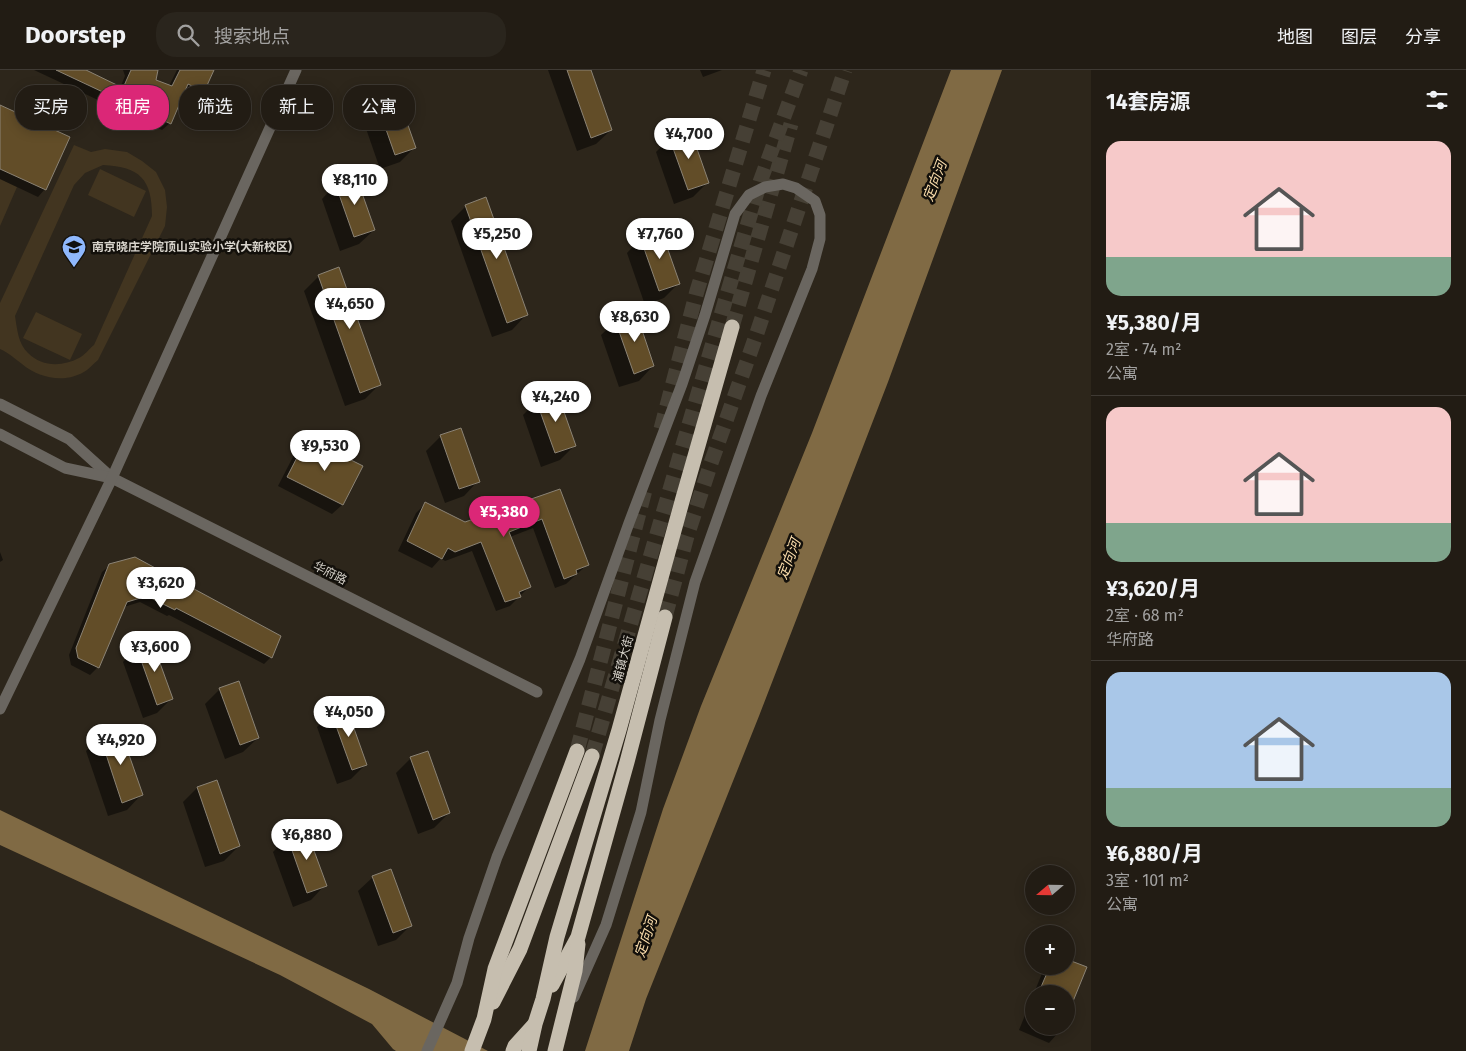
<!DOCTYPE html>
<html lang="zh">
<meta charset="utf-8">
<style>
:root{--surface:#221c14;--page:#2a251d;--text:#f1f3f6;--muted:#a2a1a0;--line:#3f3a34;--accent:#db2777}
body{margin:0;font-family:"Fira Sans","Noto Sans SC",sans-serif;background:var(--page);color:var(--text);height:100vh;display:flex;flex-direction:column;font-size:19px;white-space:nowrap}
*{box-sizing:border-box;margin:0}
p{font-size:16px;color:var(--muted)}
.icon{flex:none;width:28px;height:28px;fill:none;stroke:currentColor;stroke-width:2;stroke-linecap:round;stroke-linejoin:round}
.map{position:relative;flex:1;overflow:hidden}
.details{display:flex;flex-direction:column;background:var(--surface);width:375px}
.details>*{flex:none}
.hud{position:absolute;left:15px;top:15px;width:475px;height:45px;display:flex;gap:10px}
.needle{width:32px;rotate:250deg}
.fabs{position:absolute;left:1025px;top:795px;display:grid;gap:10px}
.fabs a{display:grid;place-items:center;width:50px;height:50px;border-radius:50%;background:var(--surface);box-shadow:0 2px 12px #0003,0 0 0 1px var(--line);font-size:25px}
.price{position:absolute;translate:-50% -42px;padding:0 11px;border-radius:18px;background:#fff;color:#222;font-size:16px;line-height:32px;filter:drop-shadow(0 1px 2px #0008)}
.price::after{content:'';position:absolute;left:50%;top:30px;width:15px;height:11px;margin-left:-8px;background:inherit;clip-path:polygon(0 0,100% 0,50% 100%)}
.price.on{background:var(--accent);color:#fff}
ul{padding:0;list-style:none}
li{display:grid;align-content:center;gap:10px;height:265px;padding:0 15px}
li+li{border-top:1px solid var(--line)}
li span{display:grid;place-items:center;height:155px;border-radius:15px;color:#555}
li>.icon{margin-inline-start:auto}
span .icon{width:90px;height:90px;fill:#fffc;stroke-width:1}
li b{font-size:21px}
h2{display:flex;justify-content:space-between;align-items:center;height:60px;padding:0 15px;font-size:21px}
.pill{padding:0 18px;border-radius:20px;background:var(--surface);box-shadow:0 2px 12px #0003,0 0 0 1px var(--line);font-size:18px;line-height:45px}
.pill.on{background:var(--accent);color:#fff}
header{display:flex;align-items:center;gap:30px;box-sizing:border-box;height:70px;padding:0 25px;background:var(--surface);border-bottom:1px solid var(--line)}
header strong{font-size:24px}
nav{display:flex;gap:28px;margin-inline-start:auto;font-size:18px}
.search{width:350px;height:45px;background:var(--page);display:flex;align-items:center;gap:12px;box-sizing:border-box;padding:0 18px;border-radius:20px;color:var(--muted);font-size:19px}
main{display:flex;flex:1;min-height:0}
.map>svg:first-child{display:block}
.green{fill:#423520;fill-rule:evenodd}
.water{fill:#806a44}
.shadow{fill:#0007}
.building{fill:#624d28;stroke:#8b8375}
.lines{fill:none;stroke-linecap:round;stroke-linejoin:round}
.highway-tunnel{stroke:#464035;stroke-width:15;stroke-dasharray:15 8;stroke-linecap:butt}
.minor{stroke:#6a6660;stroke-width:11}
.highway{stroke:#c6beaf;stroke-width:15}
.labels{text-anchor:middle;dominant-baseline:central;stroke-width:5;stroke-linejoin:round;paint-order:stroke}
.poi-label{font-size:12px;font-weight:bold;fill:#d7d3cb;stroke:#13100b;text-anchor:start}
.street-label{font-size:12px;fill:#d7d3cb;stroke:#13100b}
.water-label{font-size:14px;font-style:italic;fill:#fddfad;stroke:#13100b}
</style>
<header>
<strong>Doorstep</strong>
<div class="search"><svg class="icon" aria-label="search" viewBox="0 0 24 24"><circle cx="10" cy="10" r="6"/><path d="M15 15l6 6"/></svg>搜索地点</div>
<nav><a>地图</a><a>图层</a><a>分享</a></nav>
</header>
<main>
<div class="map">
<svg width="1091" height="981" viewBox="0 0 1091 981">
<rect width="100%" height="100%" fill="#2d261b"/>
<!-- green -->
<g class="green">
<path d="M74,75l17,7 14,-3 22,3 15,9 14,11 9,18 2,17 -2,19 -67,134c-4,3 -7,7 -11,10 -20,14 -47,9 -65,-6 -8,-6 -13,-11 -22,-15v-46zM103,95c37,2 49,14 49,51l-58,129c-5,4 -9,10 -15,13 -17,9 -37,9 -51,-5 -10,-9 -11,-25 -13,-37l59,-131 11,-12z"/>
<path d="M100,99l46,22 -12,26 -46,-22z"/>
<path d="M0,109l17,8 -17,39z"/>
<path d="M36,242l46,22 -12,26 -47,-22z"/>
</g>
<!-- water -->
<g class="water">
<path d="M951,0h51l-114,312 -129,334 -113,283 -17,52h-44l78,-242 38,-103 111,-273z"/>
<path d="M0,740l369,179 119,62h-92l-3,-2 -21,-25 -92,-49 -280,-130z"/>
</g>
<!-- shadow -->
<g class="shadow">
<path d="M34,0h49l37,18 5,-12 -2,-6h33l-1,11 14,5 8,-16h35l-9,21 -7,7 -13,-6 -13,31 -8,7z"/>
<path d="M548,0h42l21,60 -15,14 -19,7z"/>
<path d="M700,0h22l-19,7z"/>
<path d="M377,33l37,45 -14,14 -20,7 -18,-52z"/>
<path d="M0,36l45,83 -7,8 -38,-18z"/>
<path d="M670,68l37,45 -14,14 -19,7 -18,-52z"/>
<path d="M336,114l38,46 -15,14 -19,7 -18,-52z"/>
<path d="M466,136l60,109 -14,15 -20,7 -41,-116z"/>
<path d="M641,168l37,46 -14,14 -19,7 -18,-52z"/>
<path d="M319,206l60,109 -14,14 -20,7 -41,-115z"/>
<path d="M616,251l37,45 -14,15 -20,6 -18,-52z"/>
<path d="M537,331l37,45 -14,14 -19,7 -18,-52z"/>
<path d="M441,366l37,45 -14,15 -19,7 -19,-52z"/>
<path d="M307,369l54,28 -19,38 -10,9 -54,-28 19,-37z"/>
<path d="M559,420l29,74 -22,20 -11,4 -22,-60 -23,9 19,50 -19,19 -14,5 -24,-60 -27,10 -4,-3 -9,10 -34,-17 18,-38 9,-9 40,20z"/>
<path d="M0,482l3,8 -3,2z"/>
<path d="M110,495l161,92 -7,7 -95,-49 -2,1 -27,-14 -16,5 -27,61 -7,7 -19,-10 -2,-10 33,-83z"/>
<path d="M137,577l34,52 -14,14 -14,5 -20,-56z"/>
<path d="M220,619l38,49 -15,14 -18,7 -20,-55z"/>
<path d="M332,643l34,51 -15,15 -14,5 -20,-57z"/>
<path d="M119,660l22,65 -14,15 -19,6 -22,-65 14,-14z"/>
<path d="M411,688l38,55 -15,15 -16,6 -22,-61z"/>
<path d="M197,718l42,58 -15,15 -19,6 -22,-65z"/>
<path d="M305,760l20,55 -14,15 -18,7 -20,-55 14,-15z"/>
<path d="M373,807l38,48 -15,15 -18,6 -20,-55z"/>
<path d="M1045,896l40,2 -19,46v-20h-32v32h27l-3,7 -9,10 -30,-13z"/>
</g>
<!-- building -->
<g class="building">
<path d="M56,0h30l37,18 8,-18h27l-2,10 16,6 8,-16h34l-10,22 -16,-8 -17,40z"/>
<path d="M567,0h24l21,60 -21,8z"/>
<path d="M397,24l19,54 -21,7 -19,-54z"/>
<path d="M0,35l70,32 -24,53 -46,-21z"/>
<path d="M690,59l19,54 -21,7 -19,-53z"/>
<path d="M356,106l19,54 -21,7 -19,-54z"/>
<path d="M486,127l42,118 -21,8 -42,-118z"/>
<path d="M661,160l19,54 -21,7 -19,-54z"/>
<path d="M339,197l42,118 -21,8 -42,-118z"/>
<path d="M636,242l18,54 -20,8 -19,-54z"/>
<path d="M557,322l19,54 -21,7 -19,-53z"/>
<path d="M461,358l19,54 -21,7 -19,-54z"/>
<path d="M307,368l56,28 -20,39 -56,-28z"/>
<path d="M560,419l29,76 -13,5 1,4 -13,5 -22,-60 -33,13 22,55 -12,5 2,5 -16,5 -24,-60 -26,10 -7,-4 -6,11 -35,-18 18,-39 40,20z"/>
<path d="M135,487l146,79 -9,22 -96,-50 -1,2 -28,-14 -20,6 -28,66 -21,-10 -2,-10 33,-84z"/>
<path d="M152,571l21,58 -16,6 -21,-59z"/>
<path d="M239,611l20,57 -19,7 -21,-57z"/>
<path d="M346,636l21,59 -15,5 -21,-58z"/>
<path d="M120,659l23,66 -21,8 -22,-67z"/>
<path d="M428,681l22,62 -17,7 -23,-63z"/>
<path d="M217,710l23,66 -20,8 -23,-67z"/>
<path d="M306,759l21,57 -20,7 -20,-57z"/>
<path d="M391,799l21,57 -19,7 -21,-57z"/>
<path d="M1066,889l21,8 -20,49 -1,-22h-28l12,-28h16z"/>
</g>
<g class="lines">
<!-- highway-tunnel -->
<g class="highway-tunnel">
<path d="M732,257l59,-203"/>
<path d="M661,359l36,-138 67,-221"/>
<path d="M665,547l22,-81 24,-73 45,-127 89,-266"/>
<path d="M577,681l68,-261"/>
<path d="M592,686l168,-574 41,-112"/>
</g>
<!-- minor -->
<g class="minor">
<path d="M0,334l69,35 42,38"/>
<path d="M0,364l65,34 47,10 425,214"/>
<path d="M0,639l112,-231 184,-408"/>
<path d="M427,981l30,-68 12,-45 28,-81 83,-198 49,-136 53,-139 23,-69 30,-101 14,-19 16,-8 18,-3 13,4 19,13 5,14v24l-8,30 -51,127 -66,186 -35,138 -19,92 -35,113 -32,72"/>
</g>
<!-- highway -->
<g class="highway">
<path d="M552,915l26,-48 49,-175 38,-145"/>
<path d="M493,932l27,-53 72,-193"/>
<path d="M472,981l12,-32 11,-50 82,-218"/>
<path d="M513,981l2,-5 19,-21"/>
<path d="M529,981l6,-27 8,-25 14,-62 62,-207 64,-232 49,-171"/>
<path d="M555,981l20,-80 3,-27"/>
</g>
</g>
<!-- icons -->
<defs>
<symbol id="school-pin" viewBox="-11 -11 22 30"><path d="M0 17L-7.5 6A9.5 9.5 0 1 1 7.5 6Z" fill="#8fb8fd" stroke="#13100b"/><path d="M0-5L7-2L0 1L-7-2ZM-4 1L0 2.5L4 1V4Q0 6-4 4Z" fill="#111"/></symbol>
</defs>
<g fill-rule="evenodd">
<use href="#school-pin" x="60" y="163" width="28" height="38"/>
</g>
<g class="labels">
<!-- poi labels -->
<g class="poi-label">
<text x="92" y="177">南京晓庄学院顶山实验小学(大新校区)</text>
</g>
<!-- street labels -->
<g class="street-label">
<text transform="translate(330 503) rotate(27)">华府路</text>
<text transform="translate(623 589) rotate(-75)">浦镇大街</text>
</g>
<!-- water labels -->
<g class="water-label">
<text transform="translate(935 111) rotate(-69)">定向河</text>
<text transform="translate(789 489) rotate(-69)">定向河</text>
<text transform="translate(646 867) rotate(-71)">定向河</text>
</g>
</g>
</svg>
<div class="fabs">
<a><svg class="needle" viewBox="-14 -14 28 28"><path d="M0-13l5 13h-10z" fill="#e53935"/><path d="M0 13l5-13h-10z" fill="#a2a1a0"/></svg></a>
<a>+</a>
<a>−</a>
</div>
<b class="price" style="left:689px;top:90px">¥4,700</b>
<b class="price" style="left:355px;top:136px">¥8,110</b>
<b class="price" style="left:497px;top:190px">¥5,250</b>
<b class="price" style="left:660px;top:190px">¥7,760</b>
<b class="price" style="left:350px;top:260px">¥4,650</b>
<b class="price" style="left:635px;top:273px">¥8,630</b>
<b class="price" style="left:556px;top:353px">¥4,240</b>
<b class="price" style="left:325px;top:402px">¥9,530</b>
<b class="price on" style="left:504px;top:468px">¥5,380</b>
<b class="price" style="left:161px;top:539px">¥3,620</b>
<b class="price" style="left:155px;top:603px">¥3,600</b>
<b class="price" style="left:349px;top:668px">¥4,050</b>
<b class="price" style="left:121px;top:696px">¥4,920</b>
<b class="price" style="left:307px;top:791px">¥6,880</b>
<div class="hud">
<a class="pill">买房</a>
<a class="pill on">租房</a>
<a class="pill">筛选</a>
<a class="pill">新上</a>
<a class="pill">公寓</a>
</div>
</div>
<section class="details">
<h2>14套房源<svg class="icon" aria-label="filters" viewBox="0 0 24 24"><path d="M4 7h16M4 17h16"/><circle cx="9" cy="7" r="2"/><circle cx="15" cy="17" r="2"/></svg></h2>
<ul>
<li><span style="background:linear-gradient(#f6c9c9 75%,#7fa58c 0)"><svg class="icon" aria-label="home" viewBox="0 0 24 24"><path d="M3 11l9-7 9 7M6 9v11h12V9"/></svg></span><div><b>¥5,380/月</b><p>2室 · 74 m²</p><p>公寓</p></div></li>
<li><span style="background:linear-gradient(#f6c9c9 75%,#7fa58c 0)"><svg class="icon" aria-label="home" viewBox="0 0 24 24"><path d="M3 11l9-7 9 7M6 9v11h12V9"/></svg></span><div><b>¥3,620/月</b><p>2室 · 68 m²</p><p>华府路</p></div></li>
<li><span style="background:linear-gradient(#a9c7e8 75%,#7fa58c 0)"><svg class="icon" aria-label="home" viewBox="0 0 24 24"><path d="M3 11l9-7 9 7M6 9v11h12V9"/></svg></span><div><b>¥6,880/月</b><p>3室 · 101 m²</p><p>公寓</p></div></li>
</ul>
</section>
</main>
